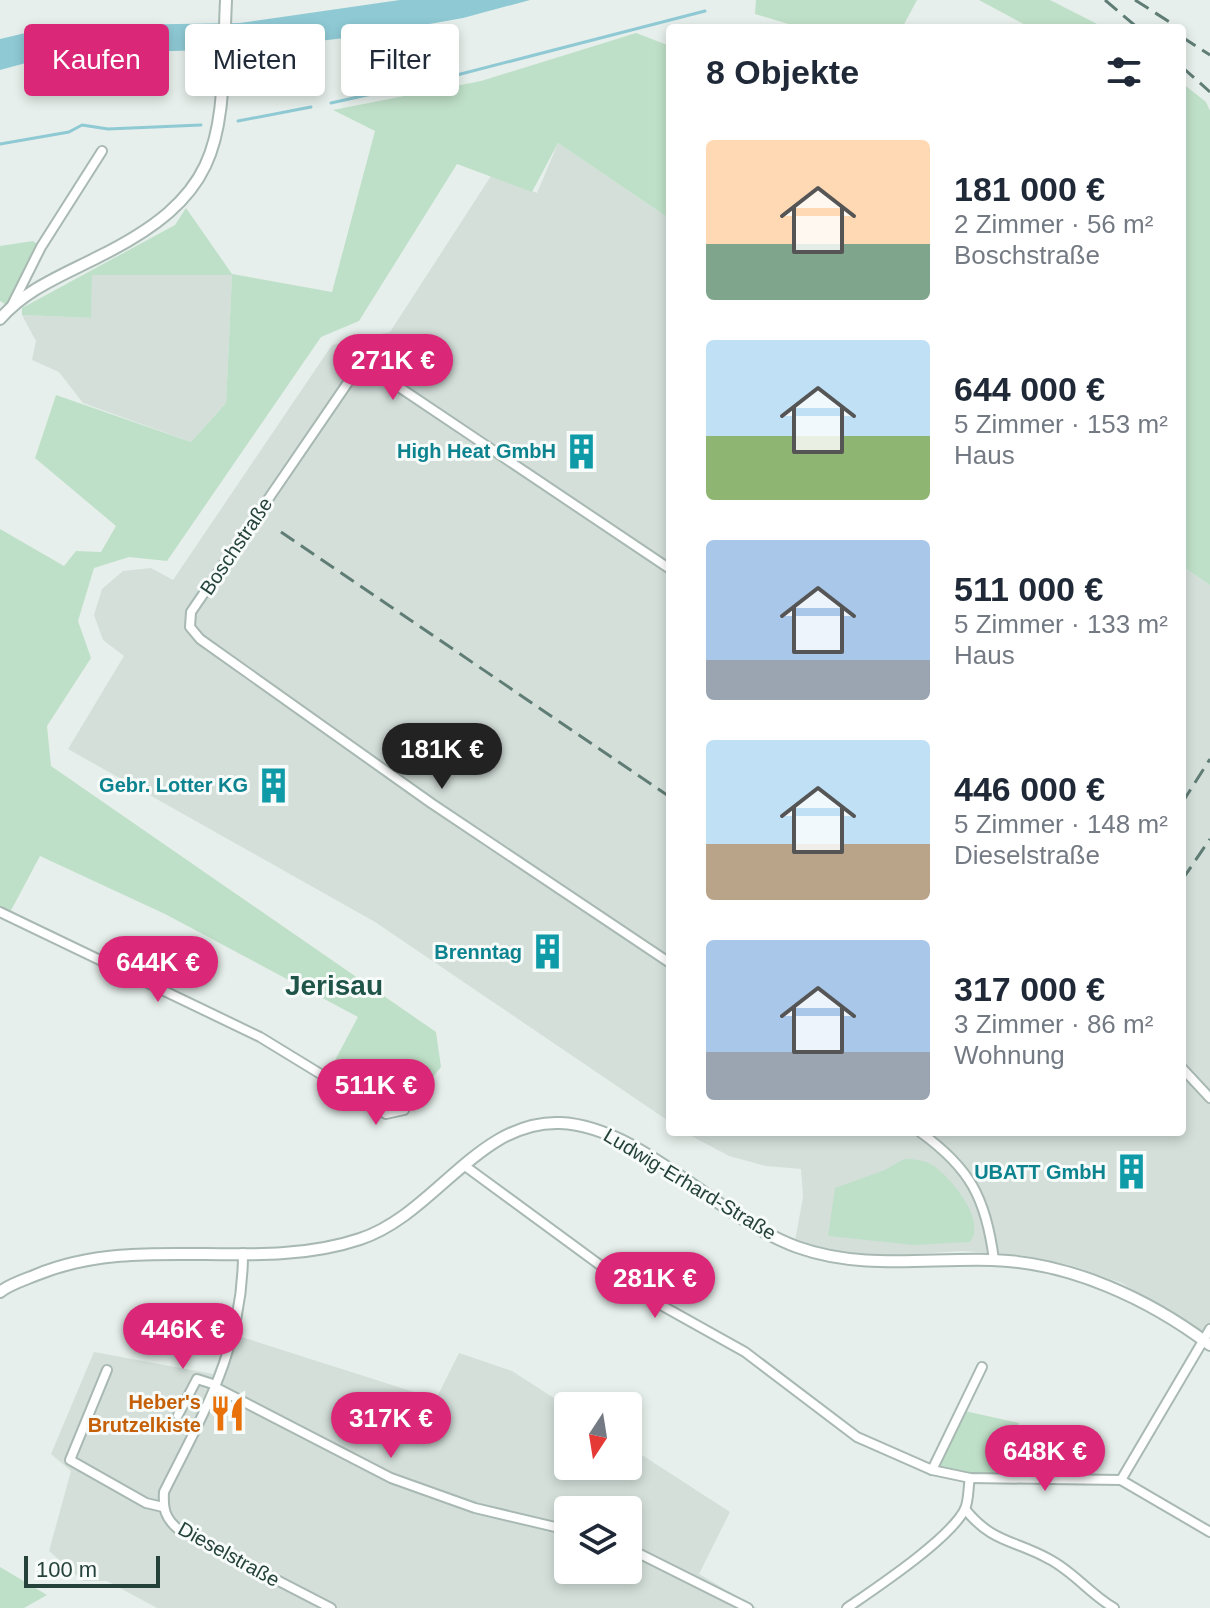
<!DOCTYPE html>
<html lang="de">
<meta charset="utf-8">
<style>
:root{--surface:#fff;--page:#f6f6f7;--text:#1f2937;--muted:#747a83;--accent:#db2777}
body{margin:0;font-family:Helvetica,sans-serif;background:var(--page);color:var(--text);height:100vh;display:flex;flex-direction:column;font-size:30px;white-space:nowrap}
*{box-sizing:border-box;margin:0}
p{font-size:26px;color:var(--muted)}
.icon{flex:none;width:44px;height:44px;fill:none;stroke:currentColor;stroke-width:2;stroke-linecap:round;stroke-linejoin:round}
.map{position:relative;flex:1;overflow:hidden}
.sheet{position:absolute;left:666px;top:24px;width:520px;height:1112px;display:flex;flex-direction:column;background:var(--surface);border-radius:8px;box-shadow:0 4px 12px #0003}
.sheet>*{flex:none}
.hud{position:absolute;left:24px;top:24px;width:522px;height:72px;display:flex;gap:16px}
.needle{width:52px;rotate:192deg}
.controls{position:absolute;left:554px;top:1392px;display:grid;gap:16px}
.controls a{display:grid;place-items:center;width:88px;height:88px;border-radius:8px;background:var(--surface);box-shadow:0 4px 12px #0003;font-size:40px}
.scale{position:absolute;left:24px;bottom:20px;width:136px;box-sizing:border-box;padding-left:8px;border:4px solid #24423a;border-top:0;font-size:22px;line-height:28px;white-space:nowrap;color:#24423a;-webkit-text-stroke:6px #f7fbf9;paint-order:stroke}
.price{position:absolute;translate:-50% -68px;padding:0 18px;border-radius:28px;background:var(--accent);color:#fff;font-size:26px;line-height:52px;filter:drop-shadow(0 2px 4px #0008)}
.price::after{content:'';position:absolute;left:50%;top:48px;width:24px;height:18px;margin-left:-12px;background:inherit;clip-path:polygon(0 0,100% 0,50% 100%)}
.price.on{background:#222;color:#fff}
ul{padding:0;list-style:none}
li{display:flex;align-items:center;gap:24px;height:200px;padding:0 40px}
li span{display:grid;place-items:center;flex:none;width:224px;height:160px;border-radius:8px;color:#555}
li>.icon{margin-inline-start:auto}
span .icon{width:96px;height:96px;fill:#fffc;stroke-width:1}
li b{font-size:34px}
h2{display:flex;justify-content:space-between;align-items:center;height:96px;padding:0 40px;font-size:34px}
.pill{padding:0 28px;border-radius:8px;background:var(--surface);box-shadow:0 4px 12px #0003;font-size:28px;line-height:72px}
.pill.on{background:var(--accent);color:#fff}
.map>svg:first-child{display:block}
.built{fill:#d4dfda;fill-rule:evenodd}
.green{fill:#bfe0c8}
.water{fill:#8ec9d4}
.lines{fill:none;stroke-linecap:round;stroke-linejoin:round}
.stream{stroke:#8ec9d4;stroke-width:3}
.minor-casing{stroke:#a8b8b2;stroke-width:12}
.tertiary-casing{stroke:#a8b8b2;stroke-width:14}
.minor{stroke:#fff;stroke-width:8}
.tertiary{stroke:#fff;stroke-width:10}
.rail{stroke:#5f7d75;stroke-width:3;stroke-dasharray:16 8;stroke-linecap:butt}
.labels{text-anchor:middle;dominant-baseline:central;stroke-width:6;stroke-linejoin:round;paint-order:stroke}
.culture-label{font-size:20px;font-weight:bold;fill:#0d838f;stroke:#f7fbf9;text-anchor:end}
.street-label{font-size:20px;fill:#24423a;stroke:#f7fbf9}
.food-label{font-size:20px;font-weight:bold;fill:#c56008;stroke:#f7fbf9;text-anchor:end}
.district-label{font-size:28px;font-weight:bold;fill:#1f5548;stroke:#f7fbf9}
</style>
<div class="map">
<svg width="1210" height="1608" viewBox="0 0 1210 1608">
<rect width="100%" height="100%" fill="#e6efeb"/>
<!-- built -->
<g class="built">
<path d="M558,143l112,76v903l-295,-200 -307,-173 56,-93 -21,-16 -9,-25 8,-26 21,-18 28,-3 22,12 159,-235 58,-13 101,-156 46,17z"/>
<path d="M91,275h141l-6,128 -35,39 -108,-39 -24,-31 -27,-12 4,-19 -14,-26 68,3z"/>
<path d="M1182,566l28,19v754l-88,-56 -52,-18 -49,-10 -58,-4 -98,6 -26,-3 -44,-13 8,-44 -2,-28 -35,-3 -37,-10 -45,-24h498z"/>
<path d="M229,1333l207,66 23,-46 53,18 56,36v59h60v-20l102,66 -31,62 58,34h-600l-50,-27h-24l-34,-30 22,-80 -20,-17 43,-102 119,22zM568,1510h60v60h-60z"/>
</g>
<!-- green -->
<g class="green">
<path d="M756,0h161l-15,28h-100l-47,-14z"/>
<path d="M979,0h71l55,28h-74z"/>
<path d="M636,33l34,13v173l-112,-76 -26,49 -75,-28 -98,157 -38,16 -154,224 -38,-4 -35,11 -16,53 13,37 -44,68 4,40 385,266 5,35 -15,19h-21l-39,8 -40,-17 32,-60 -193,-103 -125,-58 -32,60 -8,-4v-383l64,37 12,-15 25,1 15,-26 -81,-68 21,-63 135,47 35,-39 6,-128h-140l-1,43 -69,-3v-7l153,-83 11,-17 46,66 100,18 43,-161 -42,-21 148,-29z"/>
<path d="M1182,83l24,19 4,9v474l-28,-19z"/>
<path d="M33,241l8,6 -31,60 -10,-6v-55z"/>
<path d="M904,1159c11,0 21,1 30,7 18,13 53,55 36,76l-57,3 -85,-9 7,-48 50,-18z"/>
<path d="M960,1410l59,13 -27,55 -60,-8z"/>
<path d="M0,1567l47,28 -23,13h-24z"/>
</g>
<!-- water -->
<path class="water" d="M400,0h130l-67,18 -101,18 -113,13 -190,5 -59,16v-31l55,-13 185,-3z"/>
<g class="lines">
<!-- stream -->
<g class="stream">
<path d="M331,103l126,-28 248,-64"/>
<path d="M238,121l73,-14"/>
<path d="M0,144l69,-12 13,-7 26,4 93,-4"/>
</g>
<defs>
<g id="minor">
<path d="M11,307l30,-60 61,-96"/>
<path d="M670,569l-292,-196 -14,-3 -13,8 -160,234 -1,15 10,12 231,164 239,160"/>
<path d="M0,912l260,125 126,77 18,-4"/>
<path d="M1182,1068l28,30"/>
<path d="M920,1132c50,36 66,66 74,128"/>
<path d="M465,1166l169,124 111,62 112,85 75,33 38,8 151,2 89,52"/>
<path d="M243,1253c0,94 -38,157 -79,239 -1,17 1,26 14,37l153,79"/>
<path d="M107,1370l-37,90 76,43 17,4"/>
<path d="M215,1387l176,91 84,30 93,22"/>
<path d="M178,1415l19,-36 19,6"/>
<path d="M932,1470l50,-103"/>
<path d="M1121,1480l89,-151"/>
<path d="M965,1509c27,34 50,31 84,50 25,13 41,35 65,49"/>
<path d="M628,1548l120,60"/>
<path d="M847,1608c29,-20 103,-69 118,-99 4,-9 3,-22 5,-31"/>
</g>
<g id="tertiary">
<path d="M0,319c26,-30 63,-44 98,-62 134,-66 122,-122 128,-257"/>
<path d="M0,1292c10,-8 24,-12 36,-17 103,-43 220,-1 324,-36 74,-24 118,-119 200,-116 81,3 159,96 237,124 64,23 129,11 195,13 78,2 157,39 218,85"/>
</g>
</defs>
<!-- minor casing -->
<use href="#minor" class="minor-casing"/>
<!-- tertiary casing -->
<use href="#tertiary" class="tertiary-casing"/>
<!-- minor -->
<use href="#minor" class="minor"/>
<!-- tertiary -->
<use href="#tertiary" class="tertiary"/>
<!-- rail -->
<g class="rail">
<path d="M1105,0l33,28"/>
<path d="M1135,0l44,28"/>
<path d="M1182,37l28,18"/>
<path d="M1182,67l28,25"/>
<path d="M281,532l389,265"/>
<path d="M1182,803l28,-44"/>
<path d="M1182,880l28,-41"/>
</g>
</g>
<!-- icons -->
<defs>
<symbol id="building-bare" viewBox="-9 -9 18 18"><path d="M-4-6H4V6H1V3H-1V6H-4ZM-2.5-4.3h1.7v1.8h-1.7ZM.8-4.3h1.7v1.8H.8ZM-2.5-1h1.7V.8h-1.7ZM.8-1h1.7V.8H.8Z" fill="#0f9aa8" stroke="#f7fbf9" stroke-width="2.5" paint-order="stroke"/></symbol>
<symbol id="restaurant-bare" viewBox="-9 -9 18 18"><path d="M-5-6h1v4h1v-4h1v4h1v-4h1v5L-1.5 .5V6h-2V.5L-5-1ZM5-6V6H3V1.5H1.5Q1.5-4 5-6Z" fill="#e8710a" stroke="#f7fbf9" stroke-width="2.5" paint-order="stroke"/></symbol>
</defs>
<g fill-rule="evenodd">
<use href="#building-bare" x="556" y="426" width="51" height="51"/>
<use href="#building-bare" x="248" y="760" width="51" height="51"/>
<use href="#building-bare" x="522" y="926" width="51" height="51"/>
<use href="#building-bare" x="1106" y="1146" width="51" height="51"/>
<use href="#restaurant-bare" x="202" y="1388" width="51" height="51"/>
</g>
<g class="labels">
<!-- culture labels -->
<g class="culture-label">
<text x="556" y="451">High Heat GmbH</text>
<text x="248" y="785">Gebr. Lotter KG</text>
<text x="522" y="952">Brenntag</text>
<text x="1106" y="1172">UBATT GmbH</text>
</g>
<!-- street labels -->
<g class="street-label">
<text transform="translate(236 546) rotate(-56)">Boschstraße</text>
<text transform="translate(690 1184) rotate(31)">Ludwig-Erhard-Straße</text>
<text transform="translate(229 1554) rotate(29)">Dieselstraße</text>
</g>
<!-- food labels -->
<g class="food-label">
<text x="201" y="1402">Heber's<tspan x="201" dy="23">Brutzelkiste</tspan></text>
</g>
<!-- district labels -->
<g class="district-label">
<text x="334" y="985">Jerisau</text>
</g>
</g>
</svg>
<div class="controls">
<a><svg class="needle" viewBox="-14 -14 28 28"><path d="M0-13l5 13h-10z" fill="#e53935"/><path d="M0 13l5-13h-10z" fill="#747a83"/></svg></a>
<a><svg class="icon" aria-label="layers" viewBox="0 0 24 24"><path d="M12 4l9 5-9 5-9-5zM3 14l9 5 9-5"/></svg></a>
</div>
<div class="scale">100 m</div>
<b class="price" style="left:393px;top:402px">271K €</b>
<b class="price on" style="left:442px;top:791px">181K €</b>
<b class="price" style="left:158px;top:1004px">644K €</b>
<b class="price" style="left:376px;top:1127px">511K €</b>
<b class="price" style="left:655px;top:1320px">281K €</b>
<b class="price" style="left:183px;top:1371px">446K €</b>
<b class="price" style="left:391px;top:1460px">317K €</b>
<b class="price" style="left:1045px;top:1493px">648K €</b>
<div class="hud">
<a class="pill on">Kaufen</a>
<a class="pill">Mieten</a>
<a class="pill">Filter</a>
</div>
<section class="sheet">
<h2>8 Objekte<svg class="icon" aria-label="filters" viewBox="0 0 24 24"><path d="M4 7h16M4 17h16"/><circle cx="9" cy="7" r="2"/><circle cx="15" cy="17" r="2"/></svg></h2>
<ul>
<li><span style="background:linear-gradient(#ffd9b3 65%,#7fa58c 0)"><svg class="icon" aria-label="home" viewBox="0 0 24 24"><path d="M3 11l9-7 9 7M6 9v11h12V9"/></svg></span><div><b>181 000 €</b><p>2 Zimmer · 56 m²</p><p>Boschstraße</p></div></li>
<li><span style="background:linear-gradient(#bfe0f5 60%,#8fb573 0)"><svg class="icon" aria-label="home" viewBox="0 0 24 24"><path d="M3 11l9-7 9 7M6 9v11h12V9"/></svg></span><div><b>644 000 €</b><p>5 Zimmer · 153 m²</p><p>Haus</p></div></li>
<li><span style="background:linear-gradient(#a9c7e8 75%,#9aa5b1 0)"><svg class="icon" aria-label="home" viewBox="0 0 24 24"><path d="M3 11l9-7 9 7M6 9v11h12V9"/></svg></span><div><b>511 000 €</b><p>5 Zimmer · 133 m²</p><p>Haus</p></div></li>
<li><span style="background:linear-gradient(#bfe0f5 65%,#b9a48a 0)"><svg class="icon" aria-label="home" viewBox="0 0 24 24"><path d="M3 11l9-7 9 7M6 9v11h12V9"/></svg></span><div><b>446 000 €</b><p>5 Zimmer · 148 m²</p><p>Dieselstraße</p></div></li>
<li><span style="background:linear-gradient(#a9c7e8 70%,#9aa5b1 0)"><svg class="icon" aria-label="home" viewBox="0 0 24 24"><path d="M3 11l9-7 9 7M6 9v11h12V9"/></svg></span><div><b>317 000 €</b><p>3 Zimmer · 86 m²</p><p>Wohnung</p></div></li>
</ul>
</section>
</div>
